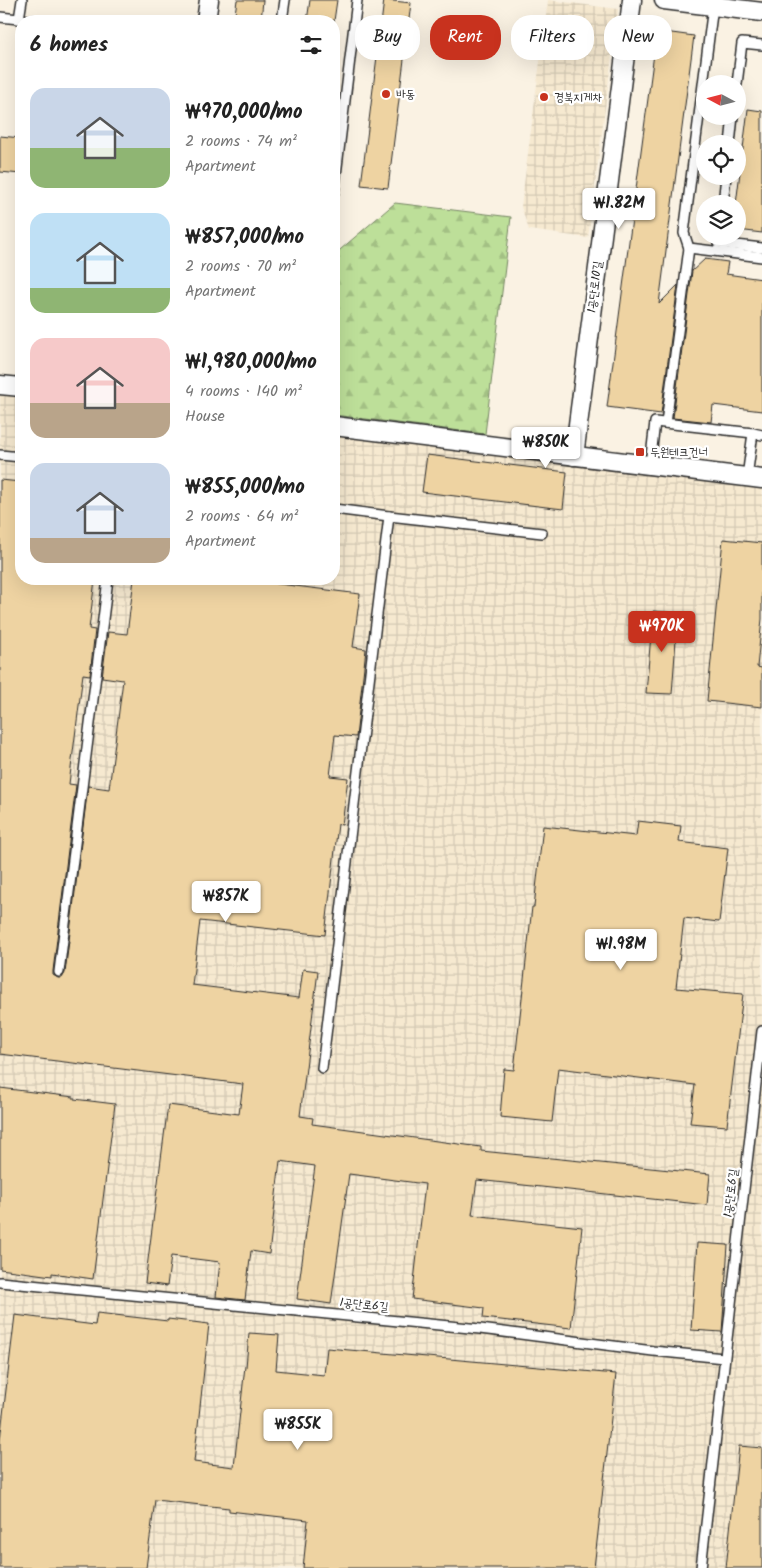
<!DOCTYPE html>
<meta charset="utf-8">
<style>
:root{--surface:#fff;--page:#f2f2f2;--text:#222;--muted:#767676;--accent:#c8321e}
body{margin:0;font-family:Kalam,"Poor Story",sans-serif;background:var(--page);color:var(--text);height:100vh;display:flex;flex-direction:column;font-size:19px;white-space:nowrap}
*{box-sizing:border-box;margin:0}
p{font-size:16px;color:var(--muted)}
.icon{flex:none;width:28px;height:28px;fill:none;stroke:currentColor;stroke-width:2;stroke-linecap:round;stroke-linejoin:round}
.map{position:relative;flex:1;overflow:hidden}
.panel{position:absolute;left:15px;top:15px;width:325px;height:570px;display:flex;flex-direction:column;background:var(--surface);border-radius:20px;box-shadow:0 5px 20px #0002}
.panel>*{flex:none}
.guide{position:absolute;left:355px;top:15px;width:331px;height:45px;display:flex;gap:10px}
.needle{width:32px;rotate:277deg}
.tools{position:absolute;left:696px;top:75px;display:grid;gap:10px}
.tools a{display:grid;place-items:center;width:50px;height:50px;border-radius:50%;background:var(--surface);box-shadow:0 5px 20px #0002;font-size:25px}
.price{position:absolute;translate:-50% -42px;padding:0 11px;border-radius:5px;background:#fff;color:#222;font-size:16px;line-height:32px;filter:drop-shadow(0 1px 2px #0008)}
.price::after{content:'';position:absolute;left:50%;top:30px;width:15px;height:11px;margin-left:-8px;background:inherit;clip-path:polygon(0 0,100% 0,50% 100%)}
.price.on{background:var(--accent);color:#fff}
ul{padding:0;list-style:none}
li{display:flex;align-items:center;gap:15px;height:125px;padding:0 15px}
li span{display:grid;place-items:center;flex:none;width:140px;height:100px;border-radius:15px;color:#555}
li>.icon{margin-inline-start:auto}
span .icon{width:60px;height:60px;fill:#fffc;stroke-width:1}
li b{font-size:21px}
h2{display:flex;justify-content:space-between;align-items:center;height:60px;padding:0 15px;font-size:21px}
.pill{padding:0 18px;border-radius:20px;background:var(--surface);box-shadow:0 5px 20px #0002;font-size:18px;line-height:45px}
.pill.on{background:var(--accent);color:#fff}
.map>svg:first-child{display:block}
.industrial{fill:url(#industrial-grid)}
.forest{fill:url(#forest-firs);stroke:#748562}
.building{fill:#eed3a2;stroke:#2b2b2b}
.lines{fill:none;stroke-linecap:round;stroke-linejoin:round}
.service-casing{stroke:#2b2b2b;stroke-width:12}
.minor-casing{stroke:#2b2b2b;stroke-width:21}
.service{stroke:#fff;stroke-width:9}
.minor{stroke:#fff;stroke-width:18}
.poi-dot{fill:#c8321e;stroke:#fff;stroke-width:2}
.labels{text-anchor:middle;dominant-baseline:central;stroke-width:4.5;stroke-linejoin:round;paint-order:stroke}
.poi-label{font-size:12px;fill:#2b2b2b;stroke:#fff;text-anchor:start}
.street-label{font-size:12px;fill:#2b2b2b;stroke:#fff}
</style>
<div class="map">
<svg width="762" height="1568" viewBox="0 0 762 1568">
<defs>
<pattern id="industrial-grid" width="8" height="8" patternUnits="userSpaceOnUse" patternTransform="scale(1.25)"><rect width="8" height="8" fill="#f6e9d0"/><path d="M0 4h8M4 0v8" fill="none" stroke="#d3c8b3"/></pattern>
<pattern id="forest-firs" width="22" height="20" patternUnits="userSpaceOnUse" patternTransform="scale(1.25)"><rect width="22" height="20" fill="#bddf99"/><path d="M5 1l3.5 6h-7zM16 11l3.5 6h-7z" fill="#a3c084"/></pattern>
</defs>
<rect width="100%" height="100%" fill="#faf2e3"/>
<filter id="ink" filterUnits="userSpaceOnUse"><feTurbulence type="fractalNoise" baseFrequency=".02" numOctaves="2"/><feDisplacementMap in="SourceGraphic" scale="10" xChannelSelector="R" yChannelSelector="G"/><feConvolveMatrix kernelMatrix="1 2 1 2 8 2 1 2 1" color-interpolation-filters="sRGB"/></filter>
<g filter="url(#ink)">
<!-- industrial -->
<g class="industrial">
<path d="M548,0l70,9 -30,229 -59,-8 -8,-23z"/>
<path d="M0,384l21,3v192h313v-153l428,53v1089h-762z"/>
</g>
<!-- forest -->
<path class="forest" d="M395,203l116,14 -26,217 -151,-19v-160z"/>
<!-- building -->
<g class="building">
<path d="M237,0h26l-2,21h-27z"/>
<path d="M310,0h27l-3,21h-27z"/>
<path d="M384,0l27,3 -23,185 -27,-3z"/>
<path d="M657,31l37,5 -35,268 19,-19 -17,129 -54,-7z"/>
<path d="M748,109l14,2v122l-24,-3v-26h-2z"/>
<path d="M0,136l21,2v36l-21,-2z"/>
<path d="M705,259l23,3 -2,12 36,5v132l-49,-6 -2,17 -38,-4 19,-147z"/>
<path d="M427,455l140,17 -4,37 -141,-17z"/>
<path d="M0,480l21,2v97h74l-6,50 6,1 -5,45 -7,-1 -14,110 7,1 -23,186v4l5,3h4l3,-5 23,-187 21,3 14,-109 -21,-3 6,-45 19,2 7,-55h104l122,15 -7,53 13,2 -10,88 -21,-2 -5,41 18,2 -6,47 -4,-1 -13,111 -125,-14 -8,64 107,13 4,-29 15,2 -18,145 13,2 -1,6 169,23v4l229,23 -3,31 -230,-25 -5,35 110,12 -11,101 -88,-10 1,-10 -72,-9 13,-115 -76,-10 -18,130 -34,-5 18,-133 -35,-5 -11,93 -18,-3 -6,49 -29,-3 4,-35 -49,-6 -4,30 -22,-3 23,-178 71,9 4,-30 -243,-30z"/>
<path d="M723,539l39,4v76l-5,48 5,1v39l-55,-6z"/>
<path d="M653,611l25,2 -6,81 -26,-1z"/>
<path d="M638,821l43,5 -2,16 49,6 -9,74 -35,-4 -8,70 67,6 -16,132 -37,-3 5,-38 -137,-17 -6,54 -52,-5 4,-48 10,1 18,-163h2l9,-81 93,10z"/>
<path d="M0,1088l74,9v2l41,5 -22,175 -41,-6v3l-52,-7z"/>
<path d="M697,1243l31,2 -6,87 -31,-2z"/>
<path d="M97,1313l71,8v-2l41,5 -15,138 40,5 11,-101 1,1 3,-34 30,2 -3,35 48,5 3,-27 289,26 -22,194h-291l5,-48 -79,-9v-3l-74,-8 -9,68h-146v-128l15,-125 80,10z"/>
<path d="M739,1446l23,2v120h-36z"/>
</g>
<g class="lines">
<defs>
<g id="service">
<path d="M713,6l-29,227 5,15 73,9"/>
<path d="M0,17l37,4"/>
<path d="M19,19l3,-19"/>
<path d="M282,21l3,-21"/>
<path d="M737,84l5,-41 20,2"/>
<path d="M730,144l3,-28"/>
<path d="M334,192l23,-192"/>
<path d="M723,204l3,-28"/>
<path d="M719,236l-1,7 44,5"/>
<path d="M666,423l23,-175"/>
<path d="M0,455l21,2"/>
<path d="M650,465l5,-43 98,11"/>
<path d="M747,477l6,-44 9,2"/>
<path d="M334,509l55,7 153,17"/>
<path d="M59,972l49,-393"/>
<path d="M322,1068l67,-552"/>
<path d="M0,1282l480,47 173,22 71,7"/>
<path d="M701,1568l61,-537"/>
</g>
<g id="minor">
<path d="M664,0l98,12"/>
<path d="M206,21l3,-21"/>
<path d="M0,385l21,2"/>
<path d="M334,426l428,53"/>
<path d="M574,456l58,-456"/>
</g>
</defs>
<!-- service casing -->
<use href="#service" class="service-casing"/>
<!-- minor casing -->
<use href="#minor" class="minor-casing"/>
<!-- service -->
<use href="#service" class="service"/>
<!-- minor -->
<use href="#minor" class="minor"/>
</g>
</g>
<!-- markers -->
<g class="poi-dot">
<circle cx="386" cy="94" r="5"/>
<circle cx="544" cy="97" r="5"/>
<rect x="635" y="447" width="10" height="10" rx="2.5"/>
</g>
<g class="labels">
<!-- poi labels -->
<g class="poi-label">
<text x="396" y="94">바동</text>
<text x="554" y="97">경북지게차</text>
<text x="650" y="452">두원테크건너</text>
</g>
<!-- street labels -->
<g class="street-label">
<text transform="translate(595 287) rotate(-83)">1공단로10길</text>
<text transform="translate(731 1193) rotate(-83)">1공단로6길</text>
<text transform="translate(364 1305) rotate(6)">1공단로6길</text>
</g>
</g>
</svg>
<div class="tools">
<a><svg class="needle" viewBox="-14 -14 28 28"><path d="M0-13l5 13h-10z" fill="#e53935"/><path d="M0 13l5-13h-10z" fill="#767676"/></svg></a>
<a><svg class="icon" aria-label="locate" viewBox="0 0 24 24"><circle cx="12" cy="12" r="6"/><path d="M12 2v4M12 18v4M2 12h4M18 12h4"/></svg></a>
<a><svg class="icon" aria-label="layers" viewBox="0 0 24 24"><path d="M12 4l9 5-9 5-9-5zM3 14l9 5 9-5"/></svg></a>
</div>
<b class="price" style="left:619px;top:230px">₩1.82M</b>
<b class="price" style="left:546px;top:469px">₩850K</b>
<b class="price on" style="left:662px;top:653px">₩970K</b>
<b class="price" style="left:226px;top:923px">₩857K</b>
<b class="price" style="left:621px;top:971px">₩1.98M</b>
<b class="price" style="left:298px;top:1451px">₩855K</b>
<div class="guide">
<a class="pill">Buy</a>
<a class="pill on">Rent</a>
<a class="pill">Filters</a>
<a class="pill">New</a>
</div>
<section class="panel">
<h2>6 homes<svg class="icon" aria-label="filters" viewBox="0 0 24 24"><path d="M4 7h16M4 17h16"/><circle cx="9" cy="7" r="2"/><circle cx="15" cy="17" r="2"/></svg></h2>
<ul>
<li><span style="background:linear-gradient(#c9d6e8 60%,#8fb573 0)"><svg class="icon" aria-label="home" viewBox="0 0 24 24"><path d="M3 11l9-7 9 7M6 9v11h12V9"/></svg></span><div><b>₩970,000/mo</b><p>2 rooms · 74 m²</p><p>Apartment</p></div></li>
<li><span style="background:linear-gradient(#bfe0f5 75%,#8fb573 0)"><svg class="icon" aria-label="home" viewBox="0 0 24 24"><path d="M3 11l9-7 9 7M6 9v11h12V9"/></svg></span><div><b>₩857,000/mo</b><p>2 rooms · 70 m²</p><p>Apartment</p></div></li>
<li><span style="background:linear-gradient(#f6c9c9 65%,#b9a48a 0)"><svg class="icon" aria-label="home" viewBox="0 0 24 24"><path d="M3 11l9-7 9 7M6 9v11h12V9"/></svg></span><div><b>₩1,980,000/mo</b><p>4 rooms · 140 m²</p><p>House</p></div></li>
<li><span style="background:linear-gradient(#c9d6e8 75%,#b9a48a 0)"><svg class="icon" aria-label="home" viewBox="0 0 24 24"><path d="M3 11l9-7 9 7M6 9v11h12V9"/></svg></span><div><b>₩855,000/mo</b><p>2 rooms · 64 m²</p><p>Apartment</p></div></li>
</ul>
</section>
</div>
